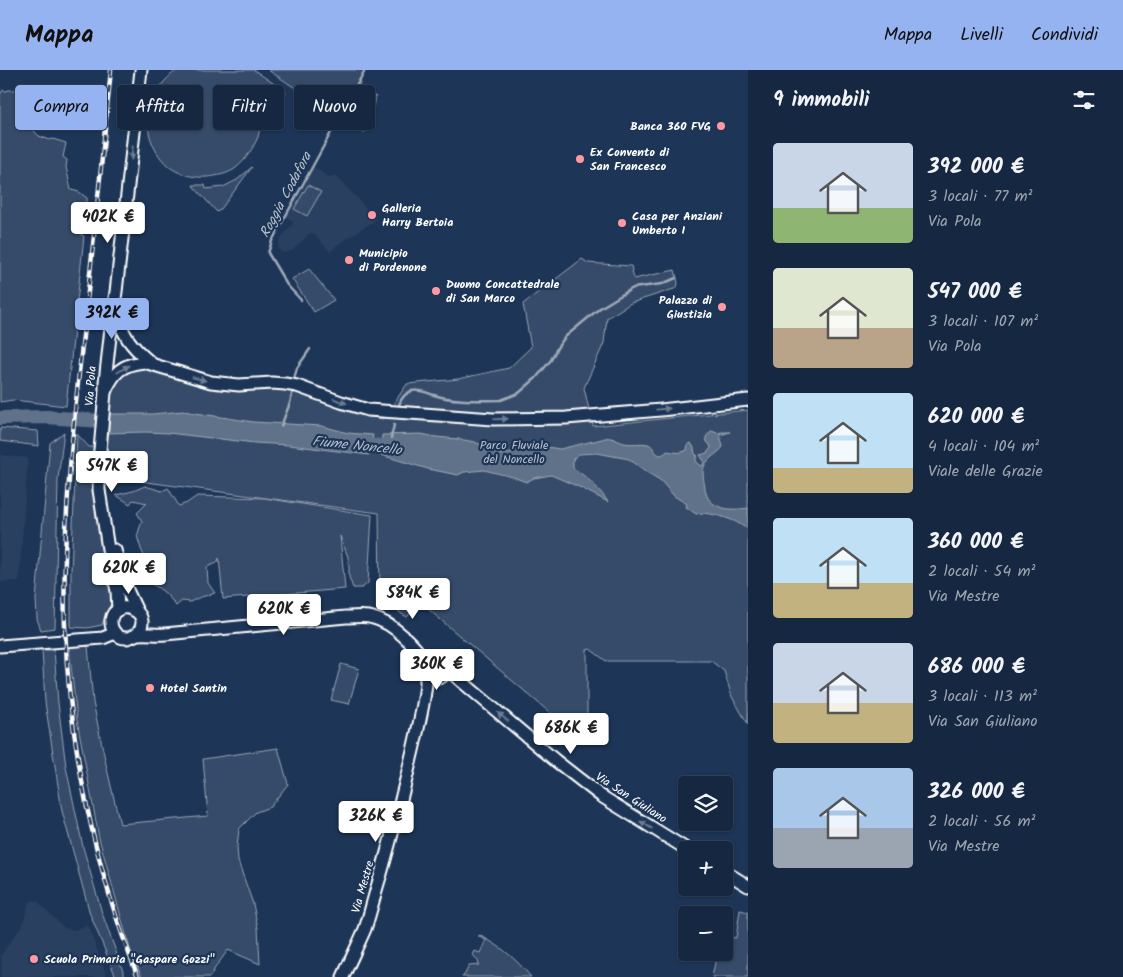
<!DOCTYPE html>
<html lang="it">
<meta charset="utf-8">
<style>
:root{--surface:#162841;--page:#1f3048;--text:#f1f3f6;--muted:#9ea6b1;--line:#35445a;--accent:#95b2f1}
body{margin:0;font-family:Kalam,sans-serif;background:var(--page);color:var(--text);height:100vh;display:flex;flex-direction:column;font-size:19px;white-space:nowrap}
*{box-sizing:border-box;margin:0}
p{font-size:16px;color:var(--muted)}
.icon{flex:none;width:28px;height:28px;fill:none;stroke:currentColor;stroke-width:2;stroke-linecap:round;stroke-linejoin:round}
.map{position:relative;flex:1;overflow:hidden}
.drawer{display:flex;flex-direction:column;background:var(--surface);width:375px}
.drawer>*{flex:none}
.hud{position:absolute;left:15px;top:15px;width:475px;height:45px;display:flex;gap:10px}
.buttons{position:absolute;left:678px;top:706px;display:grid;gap:10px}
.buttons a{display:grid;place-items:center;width:55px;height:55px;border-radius:5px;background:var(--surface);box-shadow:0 1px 4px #0004,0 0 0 1px var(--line);font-size:25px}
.price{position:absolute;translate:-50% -42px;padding:0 11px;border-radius:5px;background:#fff;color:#222;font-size:16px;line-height:32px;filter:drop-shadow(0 1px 2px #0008)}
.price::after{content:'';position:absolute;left:50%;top:30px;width:15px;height:11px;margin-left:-8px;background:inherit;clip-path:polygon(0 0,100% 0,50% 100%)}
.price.active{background:var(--accent);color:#111}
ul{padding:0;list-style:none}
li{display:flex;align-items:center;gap:15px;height:125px;padding:0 25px}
li span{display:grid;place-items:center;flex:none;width:140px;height:100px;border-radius:5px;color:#555}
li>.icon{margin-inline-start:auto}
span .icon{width:60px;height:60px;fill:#fffc;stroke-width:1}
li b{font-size:21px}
h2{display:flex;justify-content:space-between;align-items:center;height:60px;padding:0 25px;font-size:21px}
.tag{padding:0 18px;border-radius:5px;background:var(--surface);box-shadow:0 1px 4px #0004,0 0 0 1px var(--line);font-size:18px;line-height:45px}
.tag.active{background:var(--accent);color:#111}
header{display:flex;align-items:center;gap:30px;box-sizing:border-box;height:70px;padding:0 25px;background:var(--accent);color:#111}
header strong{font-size:24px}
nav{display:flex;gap:28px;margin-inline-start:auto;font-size:18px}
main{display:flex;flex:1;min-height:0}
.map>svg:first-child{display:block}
.built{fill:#2a4161}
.green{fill:#364b69;stroke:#9aa5b4}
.water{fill:#617289;stroke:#a0aab8}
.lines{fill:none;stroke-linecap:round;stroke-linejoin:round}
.stream{stroke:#a0aab8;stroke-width:2.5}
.river{stroke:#617289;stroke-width:14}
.secondary-casing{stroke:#fff;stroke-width:15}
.secondary{stroke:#1d3557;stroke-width:11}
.rail-casing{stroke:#fff;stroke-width:4.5}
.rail{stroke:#1d3557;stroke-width:2.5;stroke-dasharray:8;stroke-linecap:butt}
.oneway{fill:#6c7c92}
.poi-dot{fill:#ff9aa2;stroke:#1d3557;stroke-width:2}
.labels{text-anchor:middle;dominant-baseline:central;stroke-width:4.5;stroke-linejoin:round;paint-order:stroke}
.poi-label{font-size:12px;font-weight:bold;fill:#fff;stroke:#1d3557;text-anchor:start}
.street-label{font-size:12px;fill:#fff;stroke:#1d3557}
.park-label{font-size:12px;fill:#b9c0ca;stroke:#1d3557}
.water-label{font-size:14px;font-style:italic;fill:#b8c0ca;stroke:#1d3557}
</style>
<header>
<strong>Mappa</strong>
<nav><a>Mappa</a><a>Livelli</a><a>Condividi</a></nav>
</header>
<main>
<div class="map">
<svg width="748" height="907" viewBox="0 0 748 907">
<rect width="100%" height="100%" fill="#1d3557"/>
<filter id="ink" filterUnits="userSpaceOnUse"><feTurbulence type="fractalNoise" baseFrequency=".02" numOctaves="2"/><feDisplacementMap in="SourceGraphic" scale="10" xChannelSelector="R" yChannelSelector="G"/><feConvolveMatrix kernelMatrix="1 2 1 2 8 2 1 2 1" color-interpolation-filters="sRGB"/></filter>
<g filter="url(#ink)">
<!-- built -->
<g class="built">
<path d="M312,96l18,12 5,-3 25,26 16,19 -39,25 -7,7 -13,-15 -3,-3 -4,-1 -18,18 -9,2 -3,-2 -2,-4 1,-6 15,-19 -9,-6z"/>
<path d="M0,385l28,3 -9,123 -19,1z"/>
<path d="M33,830l4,1 24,24 6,4 7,1 14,-5 19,52h-107l2,-10 -1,-11 5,-8 17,-24 4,-15 2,-6z"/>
</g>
<!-- green -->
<g class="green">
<path d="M177,0h77l32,22c-5,9 -9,19 -16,26 -2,3 -6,5 -8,8 -3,3 -3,7 -4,11 -5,11 -12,23 -22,31 -8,6 -19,8 -29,9 -12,1 -26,-2 -36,-9 -18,-13 -28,-41 -21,-62 4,-14 15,-27 27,-36z"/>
<path d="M268,0h98l-5,10 -2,7 17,10 -12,36z"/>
<path d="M3,20l3,1 3,-1h7l7,13 6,6 5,22 5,5 11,4 3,-1 13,4 -3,14 4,3 -1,7 5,23 8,2 8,6v12l-6,25 3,1 -18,170 -53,-6 -13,2v-307z"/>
<path d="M252,97l-31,42 -4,3 -23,-25 -1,-2h12l1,4 17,-2 14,-7z"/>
<path d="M308,115l13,7 -14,24 -13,-7z"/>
<path d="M582,189l6,4 43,3 3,13 41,-9 3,13 -1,5 -46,15 -24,15 -3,25 -20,45 9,38 155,-16v314l-16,-27 -8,-26 -13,-10h-105l-16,-12 -3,1v63l-9,21 -9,-5 -148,-126 -14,14c-1,-1 -6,-3 -8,-5 -7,-8 -8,-15 -19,-18l-1,-81 -270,-36 -3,-11v-24l5,-48 2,-9 6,-9 18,-9 141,20c35,10 69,27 105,32l24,-35 51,-5 51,-11 22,-21 -8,-43z"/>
<path d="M309,199l25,31 -20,12 -22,-33z"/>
<path d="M0,358l38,3 1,15 -39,-5z"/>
<path d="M64,362l-6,47 -3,149 -14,2 -4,-11 -1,-20 14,-156z"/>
<path d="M77,364l12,13h7l-2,28 1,33 16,71 2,19 -11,27 -15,3 -16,-1v-56z"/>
<path d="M145,416l17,5 6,-3 11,18 8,-3 10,-7 67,2 108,17 -4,68 -6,5h-9l-4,-11v-9l-1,-11 -8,-21 5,53 -122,10 -4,-41 -2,5 -10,4 1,16 7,10 -17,5 -8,4 -8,-1 -6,5c-8,-12 -17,-19 -29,-24l-1,-7 2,-10 -7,-16 -4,-13 5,-15 -5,-8 10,-10 -14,-3 -3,4 -14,-9 17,-4z"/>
<path d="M88,576l5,56 14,67 13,55 88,-8 -5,-57 75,-11 10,36 -18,23 -14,5 -17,17 -2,18 1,14 15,43 5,24 2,36 -32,-14 -13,18 -5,9h-68l-12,-28 -31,-111 -22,-118 -8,-73z"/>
<path d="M42,580h12l4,53 8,64 17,80 19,66 23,64h-9l-26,-63 -28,-103 -17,-109z"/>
<path d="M341,594l18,5 -10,35 -18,-4z"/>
<path d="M740,840l8,2v65h-36l5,-24 7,-1v-16l12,2z"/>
<path d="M479,865c22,11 37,24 52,42h-69l3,-3 4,-8 10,-1 -1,-4 -5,-6 2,-4 5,2 6,-13 -7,-3z"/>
</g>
<!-- water -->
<g class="water">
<path d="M183,341l70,11 69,4 26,7 25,2 -4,20 -80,-10 -34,-2 -87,-10 -22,-1 -39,1 2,-19h44z"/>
<path d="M711,361l7,2 4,-1h8l-10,3 3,12c-4,6 -12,9 -17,16 -4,6 -3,12 -2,19 1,5 1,11 4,16 9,13 27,12 40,10v21c-5,-2 -9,-6 -14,-8 -9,-4 -29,-10 -38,-7l-10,-7 1,-3 -13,-8 -14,-16 -12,-7 -19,-14 -32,-6 -18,1 -6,5v9c14,9 26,20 35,34l-31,-16 -26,-11 -17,3 -8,4 -13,-5 -29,-7 -20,2 -6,3 -30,-6 -47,-14 1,-20 39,-1 15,3 22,2 17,3 25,12 9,-1 14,-8 17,1 20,3 42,-10c9,-4 14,2 22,4 8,2 17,-1 24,1 6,2 7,10 12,11 3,0 5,-2 7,-4 7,1 13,3 20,-1l1,-6 3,-1 3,5 1,6 3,2 -2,1v4l5,5 2,-1 1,-4 -4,-6 7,-2 4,-5 -1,-3 -3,-3 -1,-5z"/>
</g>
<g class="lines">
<!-- stream -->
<g class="stream">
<path d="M301,230l-14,-15 -19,-32 4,-12 93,-171"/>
<path d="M294,309l3,-11 13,-19"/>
<path d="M399,335c2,-6 6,-12 13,-14 8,-2 15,2 22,4 22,7 45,5 67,5l18,-7 17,-15 15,-18 6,-12 8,-11 35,-29 33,-20 29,-4 14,-6"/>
<path d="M281,356l9,-23 3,-13"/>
<path d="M391,368l3,-13"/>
</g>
<!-- river -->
<g class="river">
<path d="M0,348l47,-1 80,6"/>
<path d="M353,375l36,1 9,4"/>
</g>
<defs>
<g id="secondary">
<path d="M117,237c3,27 14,39 34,56"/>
<path d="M105,322c9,-20 17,-28 39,-30l67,20 28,3 33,-2 13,1 12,2 44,16 27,8 125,9 73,-1 95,-8 87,-10"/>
<path d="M115,480l12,40 10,21"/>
<path d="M118,540l-1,-19 -9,-42 -9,-59v-28l6,-70v-10l8,-72 3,-18 25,-222"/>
<path d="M137,564c19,-23 -22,-38 -26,-14 -1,10 7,19 16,18 4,0 7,-3 11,-4 7,-1 20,1 27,0l181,-17c9,0 19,-2 27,1 21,5 42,28 54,45"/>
<path d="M0,576l103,-8 12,-5"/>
<path d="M447,599l109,92 45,35 87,54"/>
<path d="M724,801l24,15"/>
<path d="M343,907c7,-16 15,-32 22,-48 6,-18 10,-37 16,-55 14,-50 27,-100 38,-150 3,-14 6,-28 7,-41 0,-6 -1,-15 0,-19 3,-8 14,-9 19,-2 8,11 -8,23 -18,11"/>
</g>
</defs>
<!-- secondary casing -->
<use href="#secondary" class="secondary-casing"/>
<!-- secondary -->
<use href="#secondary" class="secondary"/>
<defs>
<path id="rail" d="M111,0c-9,86 -17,171 -27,257 -11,99 -22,199 -19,299 4,119 29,240 73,351"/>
</defs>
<!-- rail casing -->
<use href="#rail" class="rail-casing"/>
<!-- rail -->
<use href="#rail" class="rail"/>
</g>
<!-- one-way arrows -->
<defs><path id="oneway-solid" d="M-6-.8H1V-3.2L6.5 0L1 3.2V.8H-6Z" transform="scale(1.25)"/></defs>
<g class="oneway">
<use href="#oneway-solid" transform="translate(132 83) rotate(96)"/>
<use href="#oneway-solid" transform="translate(123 299) rotate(-32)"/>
<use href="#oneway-solid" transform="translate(199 309) rotate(15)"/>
<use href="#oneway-solid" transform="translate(340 331) rotate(19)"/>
<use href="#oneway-solid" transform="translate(663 339) rotate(-6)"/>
<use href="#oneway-solid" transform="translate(501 349) rotate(-1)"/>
<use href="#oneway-solid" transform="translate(503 647) rotate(-140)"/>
<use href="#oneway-solid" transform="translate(646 755) rotate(-149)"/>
</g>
</g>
<!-- markers -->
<g class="poi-dot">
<circle cx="721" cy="56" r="5"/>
<circle cx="580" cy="89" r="5"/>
<circle cx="372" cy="145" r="5"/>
<circle cx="622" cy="153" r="5"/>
<circle cx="349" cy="190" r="5"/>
<circle cx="436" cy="221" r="5"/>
<circle cx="722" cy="237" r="5"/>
<circle cx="150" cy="618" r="5"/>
<circle cx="34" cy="889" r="5"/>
</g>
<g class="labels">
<!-- poi labels -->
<g class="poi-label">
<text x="711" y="56" text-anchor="end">Banca 360 FVG</text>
<text x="590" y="82">Ex Convento di<tspan x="590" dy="14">San Francesco</tspan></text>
<text x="382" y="138">Galleria<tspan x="382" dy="14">Harry Bertoia</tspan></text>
<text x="632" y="146">Casa per Anziani<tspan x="632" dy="14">Umberto I</tspan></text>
<text x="359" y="183">Municipio<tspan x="359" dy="14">di Pordenone</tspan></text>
<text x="446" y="214">Duomo Concattedrale<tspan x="446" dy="14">di San Marco</tspan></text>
<text x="712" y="230" text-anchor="end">Palazzo di<tspan x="712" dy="14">Giustizia</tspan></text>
<text x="160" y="618">Hotel Santin</text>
<text x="44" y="889">Scuola Primaria "Gaspare Gozzi"</text>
</g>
<!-- street labels -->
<g class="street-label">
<text transform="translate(91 316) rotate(-86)">Via Pola</text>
<text transform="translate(631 728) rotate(33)">Via San Giuliano</text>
<text transform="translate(363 817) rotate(-74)">Via Mestre</text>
</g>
<!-- park labels -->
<g class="park-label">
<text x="514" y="375">Parco Fluviale<tspan x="514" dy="14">del Noncello</tspan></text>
</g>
<!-- water labels -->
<g class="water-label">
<text transform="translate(286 125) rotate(-62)">Roggia Codafora</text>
<text transform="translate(357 376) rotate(6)">Fiume Noncello</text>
</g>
</g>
</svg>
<div class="buttons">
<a><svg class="icon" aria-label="layers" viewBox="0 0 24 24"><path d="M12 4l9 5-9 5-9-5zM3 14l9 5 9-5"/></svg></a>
<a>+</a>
<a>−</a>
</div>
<b class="price" style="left:108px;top:174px">402K €</b>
<b class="price active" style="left:112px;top:270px">392K €</b>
<b class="price" style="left:112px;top:423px">547K €</b>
<b class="price" style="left:129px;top:525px">620K €</b>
<b class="price" style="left:413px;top:550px">584K €</b>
<b class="price" style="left:284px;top:566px">620K €</b>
<b class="price" style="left:437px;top:621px">360K €</b>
<b class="price" style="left:571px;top:685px">686K €</b>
<b class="price" style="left:376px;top:773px">326K €</b>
<div class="hud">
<a class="tag active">Compra</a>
<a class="tag">Affitta</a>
<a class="tag">Filtri</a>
<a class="tag">Nuovo</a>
</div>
</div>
<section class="drawer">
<h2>9 immobili<svg class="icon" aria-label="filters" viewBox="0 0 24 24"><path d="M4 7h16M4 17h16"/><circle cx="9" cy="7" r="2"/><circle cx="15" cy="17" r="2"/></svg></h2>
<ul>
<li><span style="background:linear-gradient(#c9d6e8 65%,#8fb573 0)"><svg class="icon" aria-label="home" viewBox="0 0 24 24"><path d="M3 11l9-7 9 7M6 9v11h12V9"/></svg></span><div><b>392 000 €</b><p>3 locali · 77 m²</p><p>Via Pola</p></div></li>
<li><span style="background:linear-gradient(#dfe7d0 60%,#b9a48a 0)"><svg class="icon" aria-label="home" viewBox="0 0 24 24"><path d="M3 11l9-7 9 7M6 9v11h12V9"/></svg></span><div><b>547 000 €</b><p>3 locali · 107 m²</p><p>Via Pola</p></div></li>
<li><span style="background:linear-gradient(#bfe0f5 75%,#c2b280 0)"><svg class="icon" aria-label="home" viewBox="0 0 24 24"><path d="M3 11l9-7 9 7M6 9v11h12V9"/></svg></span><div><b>620 000 €</b><p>4 locali · 104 m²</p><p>Viale delle Grazie</p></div></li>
<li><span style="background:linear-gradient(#bfe0f5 65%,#c2b280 0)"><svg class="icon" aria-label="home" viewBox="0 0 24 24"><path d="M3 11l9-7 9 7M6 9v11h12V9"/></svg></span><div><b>360 000 €</b><p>2 locali · 54 m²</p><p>Via Mestre</p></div></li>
<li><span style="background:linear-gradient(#c9d6e8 60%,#c2b280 0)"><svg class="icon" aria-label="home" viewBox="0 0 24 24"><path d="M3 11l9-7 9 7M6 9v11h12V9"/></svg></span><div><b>686 000 €</b><p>3 locali · 113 m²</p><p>Via San Giuliano</p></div></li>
<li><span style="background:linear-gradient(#a9c7e8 60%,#9aa5b1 0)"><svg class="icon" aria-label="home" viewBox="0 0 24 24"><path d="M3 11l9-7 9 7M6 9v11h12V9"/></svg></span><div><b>326 000 €</b><p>2 locali · 56 m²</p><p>Via Mestre</p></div></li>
</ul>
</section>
</main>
